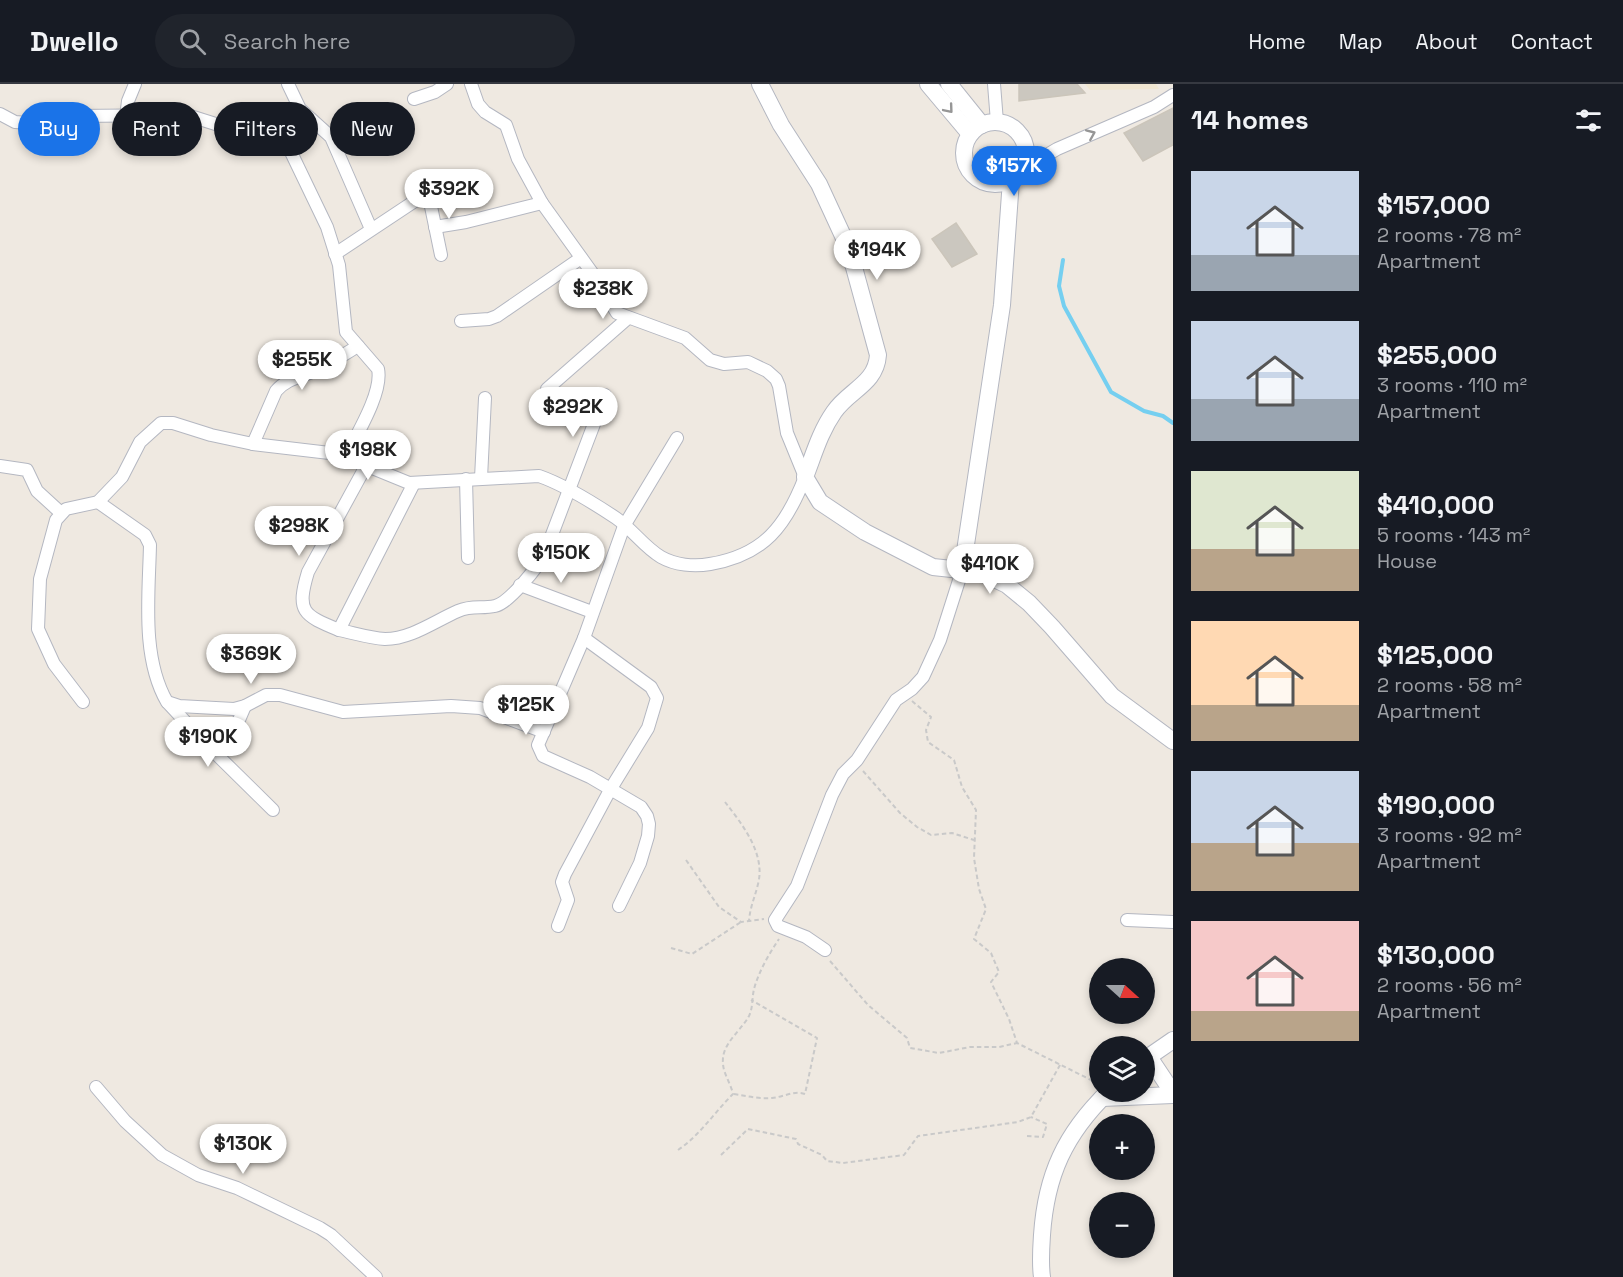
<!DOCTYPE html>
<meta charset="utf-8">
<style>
:root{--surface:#171b24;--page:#20242c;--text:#f1f3f6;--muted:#9ea1a6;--line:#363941;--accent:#1a73e8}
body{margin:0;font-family:"Space Grotesk",sans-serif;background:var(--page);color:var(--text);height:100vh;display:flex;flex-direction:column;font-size:22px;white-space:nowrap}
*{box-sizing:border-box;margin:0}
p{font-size:20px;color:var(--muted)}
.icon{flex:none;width:33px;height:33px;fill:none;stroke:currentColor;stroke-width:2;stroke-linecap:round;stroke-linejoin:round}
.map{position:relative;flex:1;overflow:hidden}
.sheet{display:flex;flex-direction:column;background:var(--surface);width:450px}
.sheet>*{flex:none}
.top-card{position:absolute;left:18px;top:18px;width:570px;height:54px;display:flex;gap:12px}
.needle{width:39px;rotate:111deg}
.fabs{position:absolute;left:1089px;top:874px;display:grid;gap:12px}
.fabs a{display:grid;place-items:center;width:66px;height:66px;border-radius:50%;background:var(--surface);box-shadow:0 3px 9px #0003;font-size:30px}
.price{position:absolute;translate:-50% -51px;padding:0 14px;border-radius:21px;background:#fff;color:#222;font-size:20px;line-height:39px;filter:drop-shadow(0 2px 3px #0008)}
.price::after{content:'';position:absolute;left:50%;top:36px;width:18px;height:14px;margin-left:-9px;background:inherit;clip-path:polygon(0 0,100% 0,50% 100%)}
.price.active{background:var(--accent);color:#fff}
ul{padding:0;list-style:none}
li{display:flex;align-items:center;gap:18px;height:150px;padding:0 18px}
li span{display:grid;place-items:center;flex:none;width:168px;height:120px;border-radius:0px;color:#555}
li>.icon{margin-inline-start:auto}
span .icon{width:72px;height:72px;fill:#fffc;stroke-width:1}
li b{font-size:26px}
h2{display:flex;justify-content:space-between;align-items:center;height:72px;padding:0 18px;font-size:26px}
.chip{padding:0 21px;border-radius:27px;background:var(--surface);box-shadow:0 3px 9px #0003;font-size:21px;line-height:54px}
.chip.active{background:var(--accent);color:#fff}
header{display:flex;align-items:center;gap:36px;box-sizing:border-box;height:84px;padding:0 30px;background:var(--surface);border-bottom:2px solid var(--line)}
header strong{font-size:28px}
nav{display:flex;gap:33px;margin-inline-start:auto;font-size:21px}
.search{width:420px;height:54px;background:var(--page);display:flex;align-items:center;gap:15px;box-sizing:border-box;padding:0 21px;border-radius:33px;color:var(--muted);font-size:22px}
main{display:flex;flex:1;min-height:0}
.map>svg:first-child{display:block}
.education{fill:#f0e6d1}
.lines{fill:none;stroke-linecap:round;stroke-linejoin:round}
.stream{stroke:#75cff0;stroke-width:4}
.building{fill:#cbc7bf;stroke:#cbc5ba;stroke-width:1.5}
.street-casing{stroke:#b4b7c1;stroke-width:14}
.secondary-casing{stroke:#b4b7c1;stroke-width:18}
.path{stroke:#c9c9c9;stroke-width:2;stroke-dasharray:4.5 3;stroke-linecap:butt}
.street{stroke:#fff;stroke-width:12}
.secondary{stroke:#fff;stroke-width:16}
.oneway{stroke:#969696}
</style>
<header>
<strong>Dwello</strong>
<div class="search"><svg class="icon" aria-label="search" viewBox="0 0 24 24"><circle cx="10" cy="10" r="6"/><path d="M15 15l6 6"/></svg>Search here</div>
<nav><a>Home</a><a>Map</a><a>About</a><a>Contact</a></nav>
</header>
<main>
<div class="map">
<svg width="1173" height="1193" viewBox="0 0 1173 1193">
<rect width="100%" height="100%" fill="#efe9e1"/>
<!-- education -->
<path class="education" d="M1085,0h71l3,5 -69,1z"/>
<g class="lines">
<!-- stream -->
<path class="stream" d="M1063,176l-4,26 5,20 47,86 33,19 19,5 10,7"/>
</g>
<!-- building -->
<g class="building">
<path d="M1019,0h58l8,9 -66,8z"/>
<path d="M1173,24v37l-30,16 -19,-28z"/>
<path d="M956,139l21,31 -25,13 -20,-28z"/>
</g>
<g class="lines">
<defs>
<g id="street">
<path d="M288,0l12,25 31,28 40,92"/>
<path d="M994,0l3,38"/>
<path d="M414,15l21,-7 12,-8"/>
<path d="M0,30l15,8 13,1 45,-7 114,-1 38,12 54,13 10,8 38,79 12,38 7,67 32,37c5,23 -21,65 -32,87"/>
<path d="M126,33l2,-16 7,-17"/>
<path d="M1020,87l37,-22 97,-42 19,-12"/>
<path d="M428,108l13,63"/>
<path d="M435,143l31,-5 76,-19"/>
<path d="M335,170l110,-73"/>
<path d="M461,237l28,-2 8,-3 84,-58"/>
<path d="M547,305l81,-71"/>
<path d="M253,360l23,-53c11,-13 26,-14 41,-21 14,-7 28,-16 41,-24"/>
<path d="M0,382l27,4 10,21 24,22"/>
<path d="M481,394l4,-80"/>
<path d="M466,395l2,79"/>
<path d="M414,399l-75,147c15,3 30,8 46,9 26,0 50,-18 73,-28 14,-6 24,-2 37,-5 14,-3 43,-39 50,-53l60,-158"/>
<path d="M98,418l47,33 5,10c-1,49 -9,112 17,157l12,4 55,3 11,-3 21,-11h14l63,17 108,-6 29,2 64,24"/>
<path d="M520,501l72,27"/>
<path d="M339,546c-36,-15 -43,-18 -31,-58l59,-108"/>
<path d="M83,618l-29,-38 -16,-35 2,-50 16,-59 10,-11 32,-7 24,-25 18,-35 21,-19h12l38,12 42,9 85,10 71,29 130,-7c23,8 56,28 77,42 16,11 28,29 45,39 14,8 33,10 49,7 54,-9 76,-38 95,-87l-18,-44 -8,-47 -3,-7 -9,-8 -19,-9 -24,2 -14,-4 -25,-22 -68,-25 -24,-39 -51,-71 -24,-44 -12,-34 -21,-13 -7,-8 -7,-20"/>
<path d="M168,619l39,42 66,65"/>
<path d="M211,666l28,-30 6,-14"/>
<path d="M619,822l21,-43 8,-27 1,-12 -2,-8 -6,-9 -51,-30 -47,-21 -5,-11 46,-107 40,-112 53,-88"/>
<path d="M1127,836l46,2"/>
<path d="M558,842l10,-26 -6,-18 3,-8 45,-84 38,-62 9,-30 -6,-11 -67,-49"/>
<path d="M825,866l-19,-13 -28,-11 -3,-6 22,-34 35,-91 11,-21 14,-14 39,-60 16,-11 11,-12 17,-37 22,-69"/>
<path d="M96,1003l29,34 37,34 36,20 39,13 83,40 11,7 45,42"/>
</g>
<g id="secondary">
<path d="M760,0l21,41 38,59 30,65 29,106c-2,29 -29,35 -44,57 -14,20 -20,42 -29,65l15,25 45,30 68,35 47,5 27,13 22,18 23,24 60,69 61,45"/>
<path d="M928,0l42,50"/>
<path d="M949,0l33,41"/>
<circle cx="995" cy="69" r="31"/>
<path d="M962,487l40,-266 9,-125"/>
<path d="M1149,973l24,36"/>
<path d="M1144,976l29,-20"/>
<path d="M1102,1014l71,-3"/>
<path d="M1042,1193c-2,-14 -1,-27 0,-42 4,-60 23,-101 66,-143"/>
</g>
</defs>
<!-- street casing -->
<use href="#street" class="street-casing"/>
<!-- secondary casing -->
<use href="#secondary" class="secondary-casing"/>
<!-- path -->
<g class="path">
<path d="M912,617l19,16 -5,13 2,12 26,18 8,27 14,23 -2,48 5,31 7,20 -12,30 17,14 8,19 -8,10 18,37 8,24 82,41"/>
<path d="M863,687l37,42 17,14 14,8 21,-2 22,7"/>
<path d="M725,718c17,22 41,52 33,82 -3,13 -8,23 -9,37"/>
<path d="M686,776l33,47 22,15 23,-3"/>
<path d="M671,864l21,6 49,-32"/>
<path d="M830,877l38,44 39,33 3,10 29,5 31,-6h29l18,-4"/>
<path d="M734,1010c12,2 25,5 38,4 12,-1 22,-8 33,-4l12,-56 -66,-38"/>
<path d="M1027,1052l16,1 4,-13 -16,-7"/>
<path d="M678,1066c22,-15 36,-37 55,-56 -2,-10 -10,-21 -10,-31 -2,-19 18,-32 26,-47 4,-8 3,-19 5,-27 5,-18 15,-35 25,-50"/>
<path d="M721,1071l27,-26 48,10 2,5 24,11 5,6 16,2 61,-8 14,-19 100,-14 13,-5 29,-52"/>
</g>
<!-- street -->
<use href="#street" class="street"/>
<!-- secondary -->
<use href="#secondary" class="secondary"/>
</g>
<!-- one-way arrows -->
<defs><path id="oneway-chevron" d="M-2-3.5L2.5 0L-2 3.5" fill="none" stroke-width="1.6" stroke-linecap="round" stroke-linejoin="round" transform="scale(1.5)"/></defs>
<g class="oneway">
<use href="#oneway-chevron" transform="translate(949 25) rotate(50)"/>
<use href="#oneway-chevron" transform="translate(1091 50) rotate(-23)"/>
</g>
</svg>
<div class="fabs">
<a><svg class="needle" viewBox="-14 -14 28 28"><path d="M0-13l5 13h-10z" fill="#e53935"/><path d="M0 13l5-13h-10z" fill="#9ea1a6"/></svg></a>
<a><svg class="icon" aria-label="layers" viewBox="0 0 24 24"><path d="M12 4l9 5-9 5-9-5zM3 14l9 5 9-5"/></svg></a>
<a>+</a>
<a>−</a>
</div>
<b class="price active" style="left:1014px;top:113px">$157K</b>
<b class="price" style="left:449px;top:136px">$392K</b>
<b class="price" style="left:877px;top:197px">$194K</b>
<b class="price" style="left:603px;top:236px">$238K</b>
<b class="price" style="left:302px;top:307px">$255K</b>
<b class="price" style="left:573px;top:354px">$292K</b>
<b class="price" style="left:368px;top:397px">$198K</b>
<b class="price" style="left:299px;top:473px">$298K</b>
<b class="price" style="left:561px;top:500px">$150K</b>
<b class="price" style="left:990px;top:511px">$410K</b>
<b class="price" style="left:251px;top:601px">$369K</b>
<b class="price" style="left:526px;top:652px">$125K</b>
<b class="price" style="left:208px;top:684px">$190K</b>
<b class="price" style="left:243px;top:1091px">$130K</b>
<div class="top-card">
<a class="chip active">Buy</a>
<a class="chip">Rent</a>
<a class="chip">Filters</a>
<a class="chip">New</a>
</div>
</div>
<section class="sheet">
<h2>14 homes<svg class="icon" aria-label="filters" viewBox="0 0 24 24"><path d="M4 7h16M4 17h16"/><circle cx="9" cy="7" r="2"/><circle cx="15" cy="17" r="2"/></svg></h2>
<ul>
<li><span style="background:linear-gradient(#c9d6e8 70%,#9aa5b1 0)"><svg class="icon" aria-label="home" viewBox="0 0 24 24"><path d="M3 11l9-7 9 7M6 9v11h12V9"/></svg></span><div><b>$157,000</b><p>2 rooms · 78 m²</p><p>Apartment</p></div></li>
<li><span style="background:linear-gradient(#c9d6e8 65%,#9aa5b1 0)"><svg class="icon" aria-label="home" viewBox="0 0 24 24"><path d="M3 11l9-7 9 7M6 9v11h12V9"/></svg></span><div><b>$255,000</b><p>3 rooms · 110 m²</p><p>Apartment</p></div></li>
<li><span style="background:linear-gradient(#dfe7d0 65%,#b9a48a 0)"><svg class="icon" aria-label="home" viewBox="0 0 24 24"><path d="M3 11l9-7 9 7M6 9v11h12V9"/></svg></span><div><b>$410,000</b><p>5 rooms · 143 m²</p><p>House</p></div></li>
<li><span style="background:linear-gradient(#ffd9b3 70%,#b9a48a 0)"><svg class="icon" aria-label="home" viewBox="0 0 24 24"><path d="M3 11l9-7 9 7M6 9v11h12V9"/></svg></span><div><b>$125,000</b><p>2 rooms · 58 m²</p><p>Apartment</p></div></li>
<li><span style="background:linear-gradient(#c9d6e8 60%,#b9a48a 0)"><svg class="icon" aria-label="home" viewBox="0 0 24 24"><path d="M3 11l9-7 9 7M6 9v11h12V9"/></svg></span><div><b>$190,000</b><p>3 rooms · 92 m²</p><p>Apartment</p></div></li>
<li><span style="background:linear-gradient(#f6c9c9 75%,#b9a48a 0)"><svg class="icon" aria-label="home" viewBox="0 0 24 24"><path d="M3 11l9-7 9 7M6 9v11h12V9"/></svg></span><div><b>$130,000</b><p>2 rooms · 56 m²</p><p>Apartment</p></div></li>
</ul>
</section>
</main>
